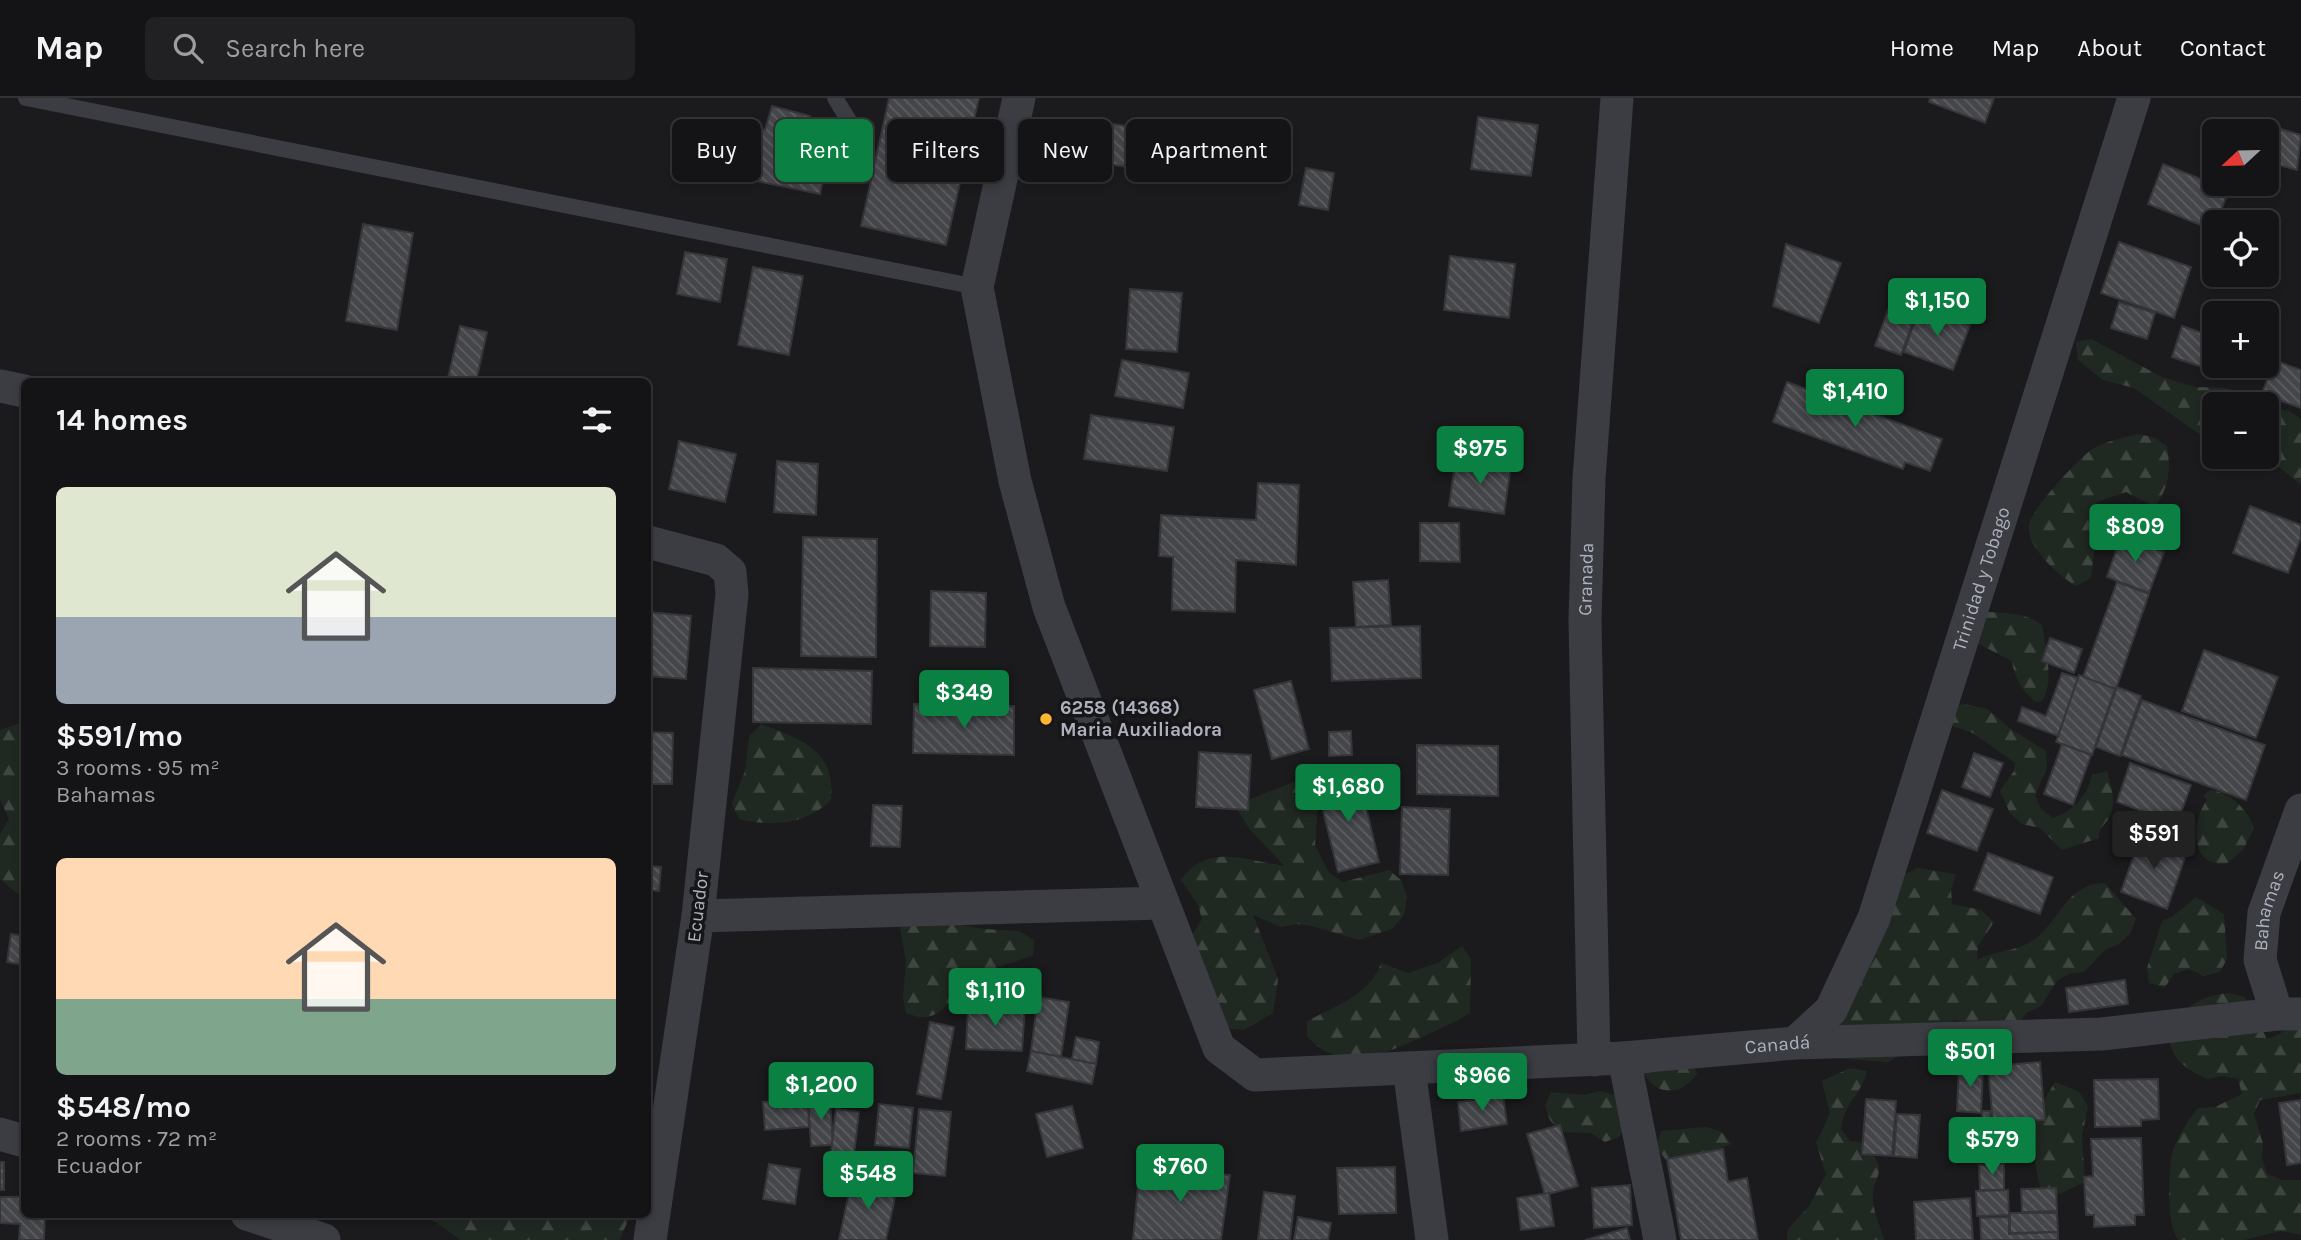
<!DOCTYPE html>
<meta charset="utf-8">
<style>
:root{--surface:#141416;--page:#212123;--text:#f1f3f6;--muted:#9d9ea1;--line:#333335;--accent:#0b8043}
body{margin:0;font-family:Karla,sans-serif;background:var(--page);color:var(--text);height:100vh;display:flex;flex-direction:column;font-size:26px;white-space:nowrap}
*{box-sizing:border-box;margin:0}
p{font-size:23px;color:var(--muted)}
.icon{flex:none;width:38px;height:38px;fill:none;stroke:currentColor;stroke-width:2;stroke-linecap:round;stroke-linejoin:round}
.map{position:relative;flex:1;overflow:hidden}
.side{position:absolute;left:21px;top:280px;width:630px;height:840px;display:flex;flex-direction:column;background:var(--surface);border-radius:10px;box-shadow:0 4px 10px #0003,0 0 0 2px var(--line)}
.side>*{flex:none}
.top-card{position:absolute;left:672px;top:21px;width:665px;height:63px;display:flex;gap:14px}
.needle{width:46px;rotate:248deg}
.controls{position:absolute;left:2202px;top:21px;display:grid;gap:14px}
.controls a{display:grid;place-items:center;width:77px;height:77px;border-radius:10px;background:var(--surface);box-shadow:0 4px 10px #0003,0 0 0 2px var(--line);font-size:35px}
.price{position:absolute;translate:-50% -60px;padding:0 16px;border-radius:7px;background:var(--accent);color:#fff;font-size:23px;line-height:46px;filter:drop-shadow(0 2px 4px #0008)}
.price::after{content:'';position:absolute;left:50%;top:42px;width:21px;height:16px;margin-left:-10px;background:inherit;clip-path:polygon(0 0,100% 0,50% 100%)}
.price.current{background:#222;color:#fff}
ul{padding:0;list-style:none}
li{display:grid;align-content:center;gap:14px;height:371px;padding:0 35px}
li span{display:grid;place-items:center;height:217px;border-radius:10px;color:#555}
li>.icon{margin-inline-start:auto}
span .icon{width:126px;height:126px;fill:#fffc;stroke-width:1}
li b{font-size:30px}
h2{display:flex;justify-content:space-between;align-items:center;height:84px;padding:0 35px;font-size:30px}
.tag{padding:0 24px;border-radius:10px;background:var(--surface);box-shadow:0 4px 10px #0003,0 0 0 2px var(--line);font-size:24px;line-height:63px}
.tag.current{background:var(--accent);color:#fff}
header{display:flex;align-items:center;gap:42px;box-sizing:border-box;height:98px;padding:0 35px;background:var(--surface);border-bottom:2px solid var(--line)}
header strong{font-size:33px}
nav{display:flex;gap:38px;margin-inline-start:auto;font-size:24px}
.search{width:490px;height:63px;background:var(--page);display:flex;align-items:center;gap:18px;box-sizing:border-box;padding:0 24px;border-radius:10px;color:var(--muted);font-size:26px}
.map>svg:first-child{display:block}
.forest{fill:url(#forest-firs)}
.building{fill:url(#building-back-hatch);stroke:#35353a;stroke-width:2}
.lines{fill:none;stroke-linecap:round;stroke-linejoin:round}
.service{stroke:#3b3d43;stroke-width:16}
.minor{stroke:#3b3d43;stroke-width:33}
.poi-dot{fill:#fdb633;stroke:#161619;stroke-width:2.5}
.labels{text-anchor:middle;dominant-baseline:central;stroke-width:7;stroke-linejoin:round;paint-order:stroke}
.street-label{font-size:19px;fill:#adb2bd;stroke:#161619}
.poi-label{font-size:19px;font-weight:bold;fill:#adb2bd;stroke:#161619;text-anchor:start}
</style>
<header>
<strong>Map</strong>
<div class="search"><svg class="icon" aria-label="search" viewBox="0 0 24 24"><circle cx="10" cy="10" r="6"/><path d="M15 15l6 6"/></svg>Search here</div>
<nav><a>Home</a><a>Map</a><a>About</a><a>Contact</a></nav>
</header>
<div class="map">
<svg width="2301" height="1142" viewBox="0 0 2301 1142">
<defs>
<pattern id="forest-firs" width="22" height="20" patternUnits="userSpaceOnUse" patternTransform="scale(1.75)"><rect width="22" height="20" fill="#202921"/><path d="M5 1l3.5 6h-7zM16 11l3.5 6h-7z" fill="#3e463f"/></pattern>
<pattern id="building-back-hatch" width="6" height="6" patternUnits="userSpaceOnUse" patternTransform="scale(1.75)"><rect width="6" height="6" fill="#45464a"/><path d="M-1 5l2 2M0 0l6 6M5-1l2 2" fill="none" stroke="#5d5e62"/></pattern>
</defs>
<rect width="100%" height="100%" fill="#1b1b1d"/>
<!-- forest -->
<g class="forest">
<path d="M2091,241l71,38 33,10 31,1 14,5 3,11h-29v35l-12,-3 -68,-48 -31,-8 -25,-20 -2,-18z"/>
<path d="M2274,311l15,2 12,8v66l-35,-29v-45z"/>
<path d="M2137,336l16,3 14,9c4,24 2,41 -12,61l-29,-15 -29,10 -7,14 5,30 -4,32 -15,8c-17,-10 -51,-40 -47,-62 3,-15 48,-64 62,-74 13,-9 31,-11 46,-16z"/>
<path d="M1986,514c18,1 42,1 56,13 3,23 13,55 0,76l-6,1c-13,-9 -22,-25 -24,-41l-39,-20z"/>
<path d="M1964,606l23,5 25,21 34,21 1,16 -12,28 6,14 12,9c21,-7 35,-23 39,-43l15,-4c4,15 10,32 2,47 -5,8 -11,10 -10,20l-37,12 -22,-22 -18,-4 -12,-11 -10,-22 14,-20 1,-8 -42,-30 -24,-8 7,-19z"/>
<path d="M24,624v177l-24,-20v-45l9,-15 -9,-20v-69z"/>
<path d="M761,626c39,15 75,25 70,76 -25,25 -59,27 -92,19l-7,-15 13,-33 4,-34z"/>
<path d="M1301,681l15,2 6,16 -5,17 -2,31 14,28 14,9 46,-12 12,10 6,17 -3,18 -12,14 -33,11 -47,-14 -15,-2 -16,3 -28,-12 25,64 -5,34 -29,17 -19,-2 -49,-67 26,-42 -4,-14 -17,-25c26,-38 67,-19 103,-14 -17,-21 -38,-35 -48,-61z"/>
<path d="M2210,692c19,1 39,21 44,38l-11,22 -17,14c-37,2 -35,-42 -19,-64l-4,-4z"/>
<path d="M1917,770l39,6 -5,15 1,15 29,6 13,12 -16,24 -1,14c18,-10 41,-8 58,-21 26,-20 32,-56 70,-56l31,36 -6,15 -11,10 -14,6 -21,22 -15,2 -12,7 -16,25 -15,7 -10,15 -62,-8 -66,42 -53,-4 -2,-38 71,-145z"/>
<path d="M2196,799l28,17 3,45 -7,13 -16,4 -15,-7 -15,5 -9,13 -16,-4 -2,-15 15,-47 10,-4z"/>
<path d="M908,817l76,14 35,2 15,9 -1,15c-19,8 -38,11 -56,21 -29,17 -32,53 -71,37l-3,-15 3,-37 -6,-33z"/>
<path d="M1462,848l9,13 -1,54 -13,8c-46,19 -110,63 -150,15v-15c29,-15 63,-26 74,-58l27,10 30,-10z"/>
<path d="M2229,895l16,4 22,42c20,-5 20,-16 34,-20v74l-41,7 -6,14 9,30 -1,15 5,15 15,6h19v55l-20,-4 -37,9h-65c-13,-12 -11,-73 -6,-90 6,-15 15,-30 25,-42l17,-1 27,-13 -4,-15 -15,-3 -15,3c-67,-26 -36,-81 21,-86z"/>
<path d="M1691,961l6,15c-21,27 -46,20 -59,-11z"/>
<path d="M1850,970l17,3c-6,25 -23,31 -26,58l9,12 16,2c25,36 6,28 7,58 1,13 8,27 11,39h-97l1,-11 22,-24 16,-31 -10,-31 14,-30 -8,-32z"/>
<path d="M2055,984l24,10 9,14 -6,30 3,46 -28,13 -16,-5c-12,-50 -13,-64 14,-108z"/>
<path d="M1600,993l15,4 13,28 -9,14 -14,5 -14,-9 -30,-1 -11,-12 -5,-14 6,-14 33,3z"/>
<path d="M1706,1029l16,5 9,12 -48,17 -17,-1 -10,-13 5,-16z"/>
<path d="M425,1117h206l-12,25h-158z"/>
</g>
<!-- building -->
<g class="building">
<path d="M889,0h90l-33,147 -85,-19z"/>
<path d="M1930,0h64l-9,25 -56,-21z"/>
<path d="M772,8l38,10 -5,22 26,4 -11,52 -93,-19 11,-52 27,7z"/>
<path d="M1478,19l60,8 -7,51 -60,-7z"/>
<path d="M1072,20l75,11 -5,40 -75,-11z"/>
<path d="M2281,31l20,6 -4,35 -26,-7z"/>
<path d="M2163,66l66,26 -16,40 -65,-26z"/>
<path d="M1306,70l28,5 -6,37 -29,-5z"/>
<path d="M363,126l50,9 -16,97 -51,-9z"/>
<path d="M2119,144l72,25 -17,51 -73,-25z"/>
<path d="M1786,146l55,19 -22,60 -46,-17z"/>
<path d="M685,154l42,7 -7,43 -43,-8z"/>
<path d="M1450,158l65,8 -6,54 -65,-8z"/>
<path d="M753,169l50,9 -14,79 -51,-10z"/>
<path d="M1897,187l26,9 -22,61 -26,-9z"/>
<path d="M1130,191l52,4 -5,59 -51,-3z"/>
<path d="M2119,204l36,11 -8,26 -36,-11z"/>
<path d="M1920,208l50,19 -17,45 -49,-18z"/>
<path d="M460,228l27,6 -11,50h-29z"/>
<path d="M2182,228l32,11v29h16l-3,9 -55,-18z"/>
<path d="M1122,262l67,13 -6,35 -68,-12z"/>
<path d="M2274,262l27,10v38l-39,-14z"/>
<path d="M1787,284l155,57 -12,32 -25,-9 -2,7 -130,-47z"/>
<path d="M1091,317l83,12 -7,44 -83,-12z"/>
<path d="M679,343l57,13 -11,48 -56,-13z"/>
<path d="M1456,359l55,8 -7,49 -55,-8z"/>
<path d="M777,363l41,3 -2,51 -42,-3z"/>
<path d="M1258,385l41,2 -3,80 -60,-5 -1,52 -63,-2 1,-53 -14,-1 2,-41 95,5z"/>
<path d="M2250,408l51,19v12l-13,36 -55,-20z"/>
<path d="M1420,425h39l1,39 -40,-1z"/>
<path d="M2121,438l43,16 -15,41 -42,-16z"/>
<path d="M803,439l74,2 -1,118 -75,-1z"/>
<path d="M1388,482l3,45 -35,2 -3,-45z"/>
<path d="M2117,484l32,12 -33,95 -33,-12z"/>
<path d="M931,493l55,2 -1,54 -55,-1z"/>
<path d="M648,514l43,4 -5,63 -38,-3z"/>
<path d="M1420,528l1,52 -89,3 -2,-53z"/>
<path d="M2050,540l32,11 -8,24 -32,-12z"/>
<path d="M2204,552l74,27 -22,61 -74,-27z"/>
<path d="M753,570l119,3 -1,53 -118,-2z"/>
<path d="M2062,575l16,5 -20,58 -40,-15 4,-14 24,9z"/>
<path d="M2079,577l36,14 -23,66 -36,-13z"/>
<path d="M1291,583l18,68 -37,10 -18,-69z"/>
<path d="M2117,589l24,9 -21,60 -24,-9z"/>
<path d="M2142,602l123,45 -19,55 -124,-45z"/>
<path d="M914,606l100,2v49l-101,-2z"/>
<path d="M1351,633l1,24 -23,1v-24z"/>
<path d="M648,634l25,1 -1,51h-24z"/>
<path d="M2062,646l29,11 -18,50 -29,-11z"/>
<path d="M1417,647l81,1v50l-81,-2z"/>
<path d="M1199,654l52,3 -3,55 -52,-3z"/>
<path d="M1974,655l29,10 -13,34 -28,-10z"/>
<path d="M2130,665l61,22 -14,39 -60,-22z"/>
<path d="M1359,679l20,85 -41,10 -21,-86z"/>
<path d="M1942,692l51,19 -16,42 -50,-18z"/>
<path d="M873,707l29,1 -2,41 -29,-1z"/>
<path d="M1402,709l48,2 -2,66 -48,-1z"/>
<path d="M2142,734l46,17 -21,60 -46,-17z"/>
<path d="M1988,755l65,24 -13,37 -66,-24z"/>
<path d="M648,768l13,1 -2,24 -11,-1z"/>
<path d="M11,836l13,2v29l-17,-3z"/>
<path d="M2125,882l3,24 -59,8 -3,-24z"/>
<path d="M1038,899l31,5 -8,55 -30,-6z"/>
<path d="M968,907l57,2 -3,44 -56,-2z"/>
<path d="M930,924l24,5 -13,72 -24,-5z"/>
<path d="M1076,939l23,5 -3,22 -24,-5z"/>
<path d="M1031,953l65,13 -4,20 -65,-13z"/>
<path d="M2040,964l5,58 -52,3 -5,-57z"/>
<path d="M1959,967l24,2 -2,46 -24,-2z"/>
<path d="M2158,981l1,40 -18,1v6l-46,1 -1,-47z"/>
<path d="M1503,998l4,28 -46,7 -3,-29z"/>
<path d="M830,1000l3,47 -22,1 -3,-46z"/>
<path d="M1866,1001l30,2 -4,55 -30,-2z"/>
<path d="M808,1002l1,27 -44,3 -2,-28z"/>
<path d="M2301,1002v63l-14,2 -8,-62z"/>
<path d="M879,1006l34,4 -4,40 -34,-3z"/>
<path d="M1072,1008l11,42 -36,9 -11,-43z"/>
<path d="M836,1011l23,3 -6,52 -23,-3z"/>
<path d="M919,1011l32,3 -6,64 -32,-3z"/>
<path d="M1982,1013h8l1,16 33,-2 1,14 -42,2z"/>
<path d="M1897,1016l23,1 -3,43 -23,-2z"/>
<path d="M1560,1027l18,61 -33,9 -18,-61z"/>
<path d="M2141,1040l3,77h-9v10l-41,2v-12h-8l-2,-38 9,-1 -2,-37z"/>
<path d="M1983,1045h27l1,19h-27z"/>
<path d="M1723,1051l5,33 19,-4 11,62h-77l-14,-81z"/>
<rect x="0" y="1064" width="4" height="28"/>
<path d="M769,1066l31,5 -5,35 -32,-5z"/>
<path d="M1140,1066l90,11 -9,65h-88z"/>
<path d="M2004,1066v26h-24l-1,-25z"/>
<path d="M1395,1069l1,46 -57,1 -2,-46z"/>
<path d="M852,1080l45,10 -11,52h-47z"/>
<path d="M1630,1087l2,40 -38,3 -2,-40z"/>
<path d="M2056,1090l1,23 -35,1 -1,-23z"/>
<path d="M2008,1092l1,25 -32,1 -1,-25z"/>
<path d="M1264,1094l31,4 -5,44h-32z"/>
<path d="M1549,1095l5,33 -33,4 -4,-32z"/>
<path d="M0,1099h21l3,17h21l-1,26h-25l1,-16 -20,-1z"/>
<path d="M1970,1100l3,42h-57l-2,-38z"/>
<path d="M2010,1115h47l1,19 -48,1z"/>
<path d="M1298,1119l33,6 -3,17h-34z"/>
<path d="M2009,1119v17l49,-2v8h-77l-1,-22z"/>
<path d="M1627,1130l3,12h-45z"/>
</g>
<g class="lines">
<!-- service -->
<g class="service">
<path d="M26,0l951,189"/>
<path d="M835,0l16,26"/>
</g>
<!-- minor -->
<g class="minor">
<path id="s1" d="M1019,0l-42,189 38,194 34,126 170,441 36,27 369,-17 171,-15 307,-9 175,-20h24"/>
<path d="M0,288l24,5"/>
<path d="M648,444l68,18 14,12 2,22 -34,322 -48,324"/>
<path d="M698,818l465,-13"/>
<path id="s2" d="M2277,916l-17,-54 4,-47 37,-103"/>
<path id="s3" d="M1795,945l36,-33 43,-92 260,-820"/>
<path d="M1624,960l36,182"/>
<path id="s4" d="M1594,962l-9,-440 4,-142 28,-380"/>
<path d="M1409,970l23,172"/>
<path d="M0,1036l24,7"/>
<path d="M247,1116l77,26"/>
</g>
</g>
<!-- markers -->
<circle class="poi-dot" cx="1046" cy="621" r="7"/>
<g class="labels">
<!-- street labels -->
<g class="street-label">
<text stroke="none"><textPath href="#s4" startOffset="481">Granada</textPath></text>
<text stroke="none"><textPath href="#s3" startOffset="506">Trinidad y Tobago</textPath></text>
<text transform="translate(698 809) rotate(-83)">Ecuador</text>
<text stroke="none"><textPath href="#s2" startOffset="107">Bahamas</textPath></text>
<text stroke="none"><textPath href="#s1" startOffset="1563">Canadá</textPath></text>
</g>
<!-- poi labels -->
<g class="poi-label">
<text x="1060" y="610">6258 (14368)<tspan x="1060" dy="22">Maria Auxiliadora</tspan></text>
</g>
</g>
</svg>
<div class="controls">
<a><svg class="needle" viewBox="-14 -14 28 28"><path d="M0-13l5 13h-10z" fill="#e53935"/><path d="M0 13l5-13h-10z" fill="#9d9ea1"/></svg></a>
<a><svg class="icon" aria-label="locate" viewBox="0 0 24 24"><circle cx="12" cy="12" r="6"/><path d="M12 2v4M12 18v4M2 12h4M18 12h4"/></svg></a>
<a>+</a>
<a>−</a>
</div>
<b class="price" style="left:1937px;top:240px">$1,150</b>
<b class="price" style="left:1855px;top:331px">$1,410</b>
<b class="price" style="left:1480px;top:388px">$975</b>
<b class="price" style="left:2135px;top:466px">$809</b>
<b class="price" style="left:964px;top:632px">$349</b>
<b class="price" style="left:1348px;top:726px">$1,680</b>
<b class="price current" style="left:2154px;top:773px">$591</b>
<b class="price" style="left:995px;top:930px">$1,110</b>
<b class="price" style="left:1970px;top:991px">$501</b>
<b class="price" style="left:1482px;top:1015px">$966</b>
<b class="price" style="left:821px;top:1024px">$1,200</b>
<b class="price" style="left:1992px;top:1079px">$579</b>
<b class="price" style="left:1180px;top:1106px">$760</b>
<b class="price" style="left:868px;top:1113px">$548</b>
<div class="top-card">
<a class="tag">Buy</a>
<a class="tag current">Rent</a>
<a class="tag">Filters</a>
<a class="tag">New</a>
<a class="tag">Apartment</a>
</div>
<section class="side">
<h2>14 homes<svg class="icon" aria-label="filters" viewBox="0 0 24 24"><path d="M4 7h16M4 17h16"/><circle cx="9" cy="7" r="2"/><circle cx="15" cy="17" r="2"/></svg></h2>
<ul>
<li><span style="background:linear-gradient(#dfe7d0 60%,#9aa5b1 0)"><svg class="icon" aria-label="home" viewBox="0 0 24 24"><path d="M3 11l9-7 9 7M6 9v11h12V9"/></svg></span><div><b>$591/mo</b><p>3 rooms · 95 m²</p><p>Bahamas</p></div></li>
<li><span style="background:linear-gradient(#ffd9b3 65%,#7fa58c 0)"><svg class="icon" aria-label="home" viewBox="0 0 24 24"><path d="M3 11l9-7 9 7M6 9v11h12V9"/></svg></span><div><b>$548/mo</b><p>2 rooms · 72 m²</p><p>Ecuador</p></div></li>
</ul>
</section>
</div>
